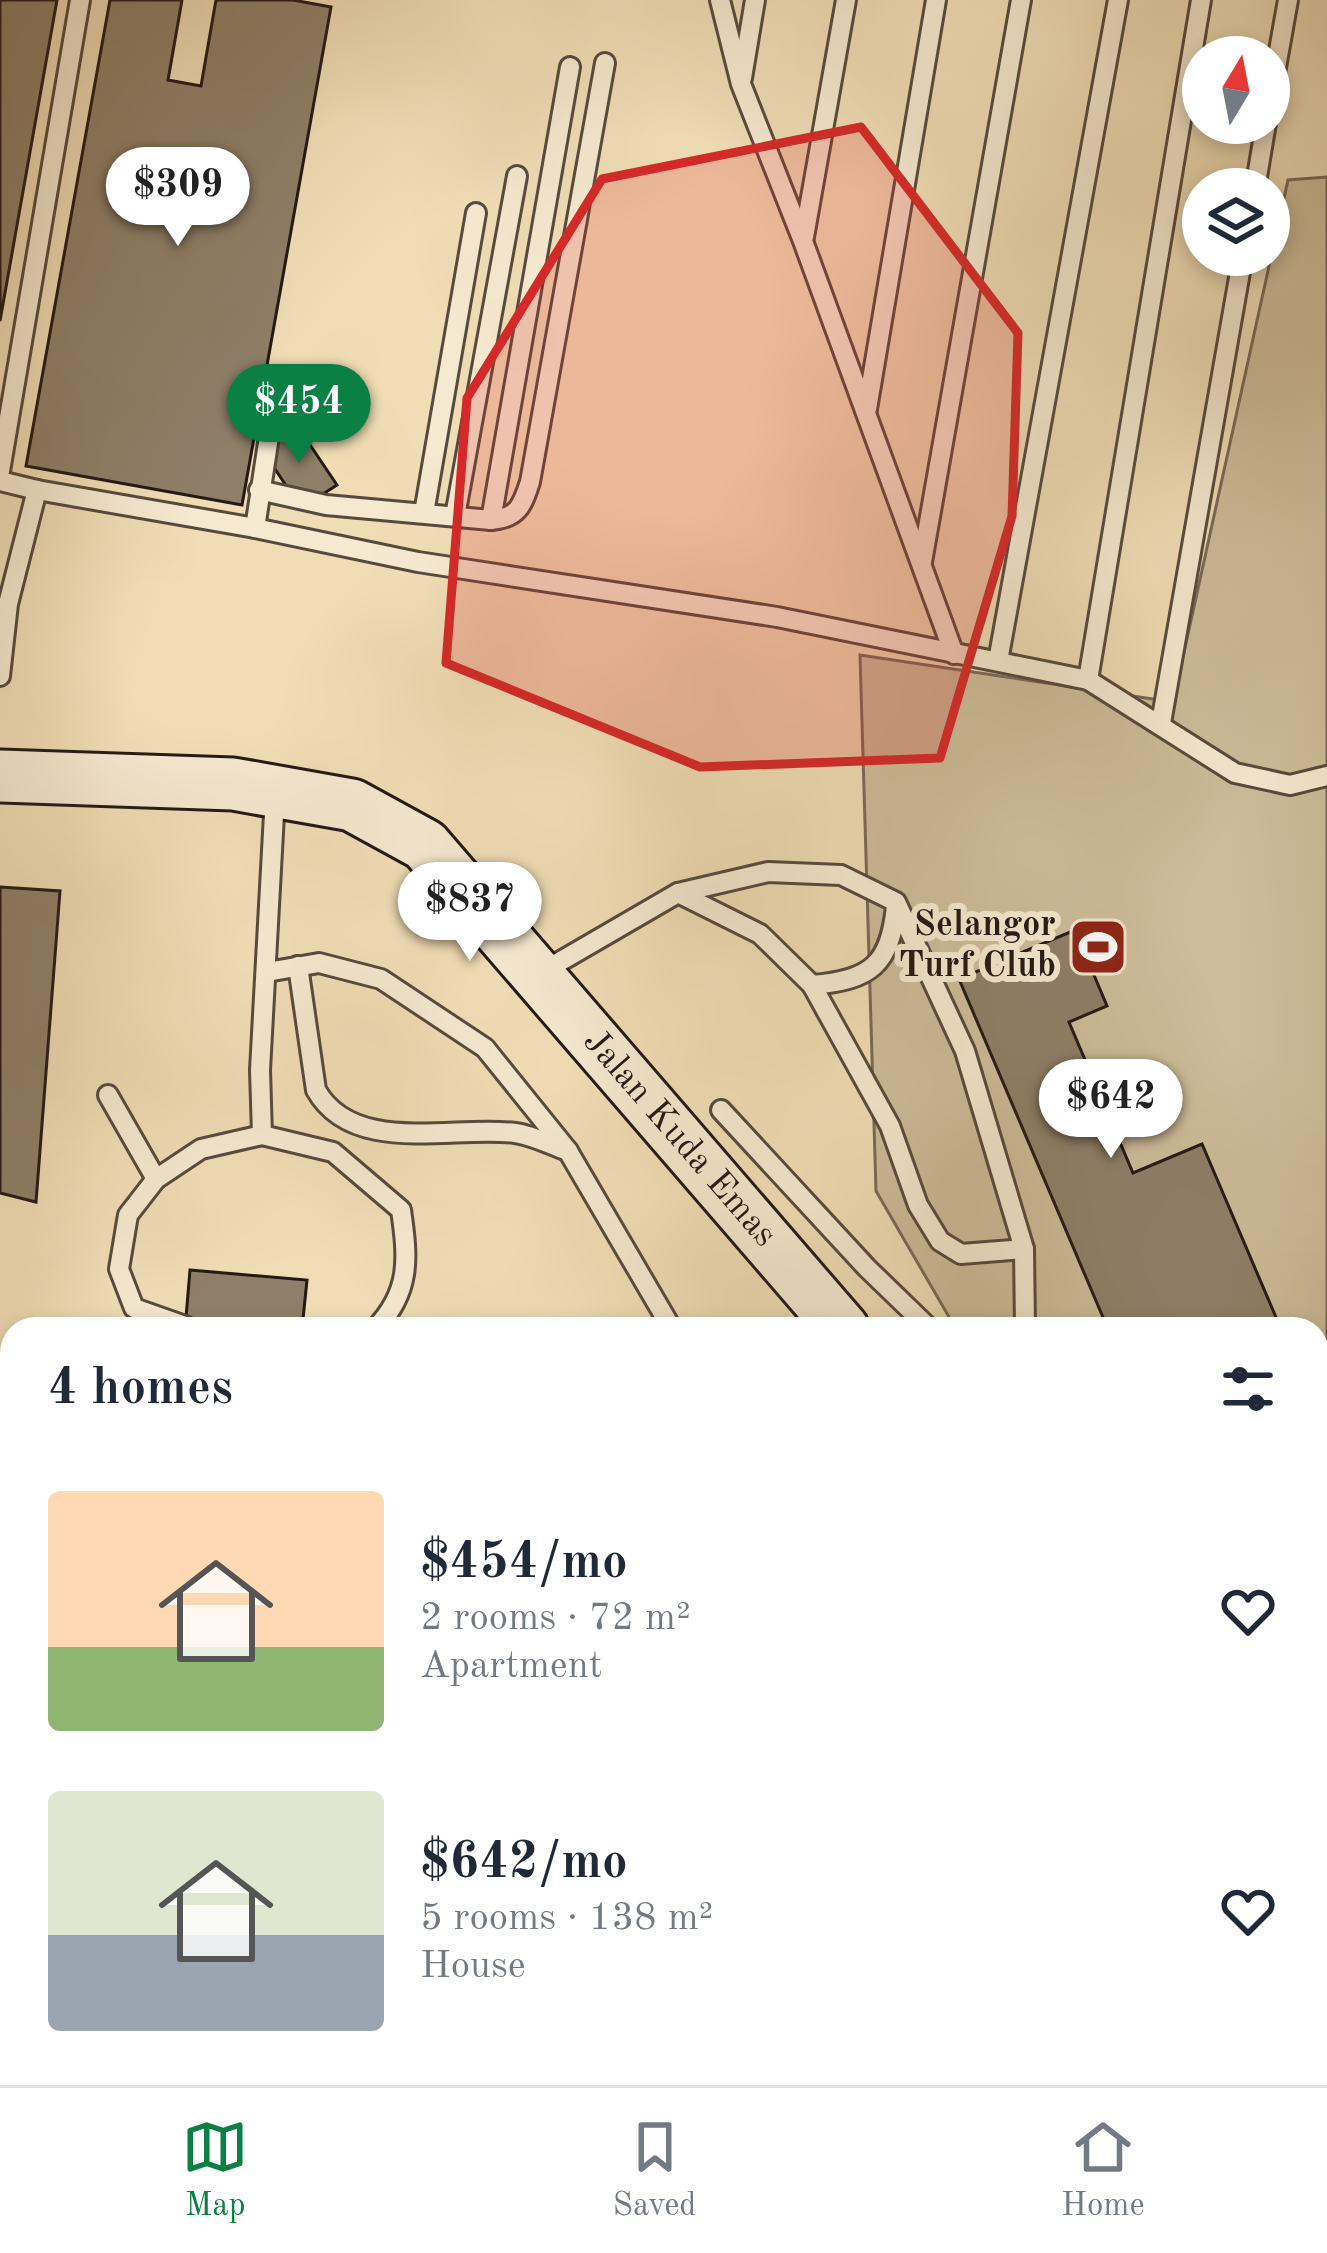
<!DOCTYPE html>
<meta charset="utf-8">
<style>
:root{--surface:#fff;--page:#f6f6f7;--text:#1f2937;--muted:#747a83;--line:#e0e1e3;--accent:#0b8043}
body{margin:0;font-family:"Old Standard TT",serif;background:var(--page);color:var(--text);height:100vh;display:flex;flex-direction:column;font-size:45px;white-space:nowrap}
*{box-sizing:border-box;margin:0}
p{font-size:39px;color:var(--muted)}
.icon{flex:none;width:66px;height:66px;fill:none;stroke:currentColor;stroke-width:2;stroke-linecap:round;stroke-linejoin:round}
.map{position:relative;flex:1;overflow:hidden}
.side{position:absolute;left:0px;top:1317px;width:1329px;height:768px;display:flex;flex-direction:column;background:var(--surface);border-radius:36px 36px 0 0;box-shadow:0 6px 18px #0003}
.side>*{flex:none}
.needle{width:78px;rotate:10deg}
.fabs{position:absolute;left:1182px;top:36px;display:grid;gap:24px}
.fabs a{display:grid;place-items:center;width:108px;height:108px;border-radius:50%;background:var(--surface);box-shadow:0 6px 18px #0003;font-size:60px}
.price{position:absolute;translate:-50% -102px;padding:0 27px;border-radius:42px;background:#fff;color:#222;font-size:39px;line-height:78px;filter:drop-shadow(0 3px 6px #0008)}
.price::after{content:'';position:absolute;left:50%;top:72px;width:36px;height:27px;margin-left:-18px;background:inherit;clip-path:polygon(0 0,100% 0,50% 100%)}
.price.selected{background:var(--accent);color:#fff}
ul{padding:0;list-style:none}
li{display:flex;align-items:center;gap:36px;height:300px;padding:0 48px}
li span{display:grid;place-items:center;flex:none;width:336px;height:240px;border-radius:12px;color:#555}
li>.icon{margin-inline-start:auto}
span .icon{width:144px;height:144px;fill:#fffc;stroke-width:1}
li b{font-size:51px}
h2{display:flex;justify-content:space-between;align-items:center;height:144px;padding:0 48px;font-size:51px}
.tabs{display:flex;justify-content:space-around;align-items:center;height:168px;border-top:3px solid var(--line);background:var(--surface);font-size:33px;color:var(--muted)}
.tabs a{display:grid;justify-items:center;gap:6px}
.tabs .selected{color:var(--accent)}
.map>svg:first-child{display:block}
.green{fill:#cdbc9a;stroke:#786a57;stroke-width:3}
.water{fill:#ab9a7f;stroke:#756654;stroke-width:3}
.building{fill:#8e7f68;stroke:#241914;stroke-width:3}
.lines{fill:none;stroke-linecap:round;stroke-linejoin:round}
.lane-casing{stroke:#574a3c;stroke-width:24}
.secondary-casing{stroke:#241914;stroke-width:57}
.lane{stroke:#f5e9d0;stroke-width:18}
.secondary{stroke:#f5e9d0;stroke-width:51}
.marked{fill:#d62828;fill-opacity:0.2;stroke:#d62828;stroke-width:9;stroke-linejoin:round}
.labels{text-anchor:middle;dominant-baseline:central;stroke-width:12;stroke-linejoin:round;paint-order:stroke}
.poi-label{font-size:36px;font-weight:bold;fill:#241914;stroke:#f5e9d0;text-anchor:end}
.street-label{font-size:36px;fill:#241914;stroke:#f5e9d0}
</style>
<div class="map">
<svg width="1327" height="2085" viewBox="0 0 1327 2085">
<rect width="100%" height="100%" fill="#f0ddb6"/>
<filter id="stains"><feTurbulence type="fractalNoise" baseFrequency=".00167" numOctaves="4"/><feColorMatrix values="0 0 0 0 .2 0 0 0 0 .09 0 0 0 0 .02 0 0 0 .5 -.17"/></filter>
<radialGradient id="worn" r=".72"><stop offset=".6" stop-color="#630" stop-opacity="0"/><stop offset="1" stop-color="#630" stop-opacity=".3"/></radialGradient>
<!-- green -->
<path class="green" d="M1327,177v1908h-36l-2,-12h28v-744h-361l-80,-138 -16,-536 313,47 115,-522z"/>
<!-- water -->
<path class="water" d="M118,2073h243l53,12h-294z"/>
<!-- building -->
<g class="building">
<path d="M0,0h57l-57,321z"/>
<path d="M110,0h72l-14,80 33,6 15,-86h77l38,7 -89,498 -216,-39z"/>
<path d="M296,424l41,61 -36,23 -40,-60z"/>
<path d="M0,887l60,4 -24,311 -36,-9z"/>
<path d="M1075,930l32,76 -38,16 64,151 69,-29 79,185h-173l-149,-350z"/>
<path d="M190,1270l117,10 -5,49h-117z"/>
<path d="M0,1470l12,1v128l-12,-1z"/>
</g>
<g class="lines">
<defs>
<g id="lane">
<path d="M720,0l21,84 62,157 151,413"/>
<path d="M742,78l13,-78"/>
<path d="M1269,107l19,-107"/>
<path d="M1255,189l11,-66"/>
<path d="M804,237l42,-237"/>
<path d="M867,409l69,-409"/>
<path d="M0,471l80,-471"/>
<path d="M0,481l37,9"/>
<path d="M259,490l67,15 165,15c27,-2 31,-14 39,-38l75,-419"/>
<path d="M424,513l52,-300"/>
<path d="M455,516l62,-340"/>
<path d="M491,520l79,-453"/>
<path d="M255,528l19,-124"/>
<path d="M922,562l99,-562"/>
<path d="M998,661l120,-661"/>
<path d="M0,676l8,-72 29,-114 218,38 163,34 359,55 311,63 147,93 55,12 37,-9"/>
<path d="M1088,680l113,-680"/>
<path d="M1161,723l82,-468"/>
<path d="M275,796l-15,274 2,65 71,17 68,58c7,48 10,82 -26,119"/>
<path d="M678,893l82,41 52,51 78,141 28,79 22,36 21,13 63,-5"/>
<path d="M298,966l18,124c37,66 138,35 199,43 17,2 36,12 53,18"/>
<path d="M267,972l52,-9 62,16 104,69 83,103 104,178"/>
<path d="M542,972l136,-79 90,-21 73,3 55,27 69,149 59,198 1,80"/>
<path d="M812,985c59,-5 78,-20 84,-79"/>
<path d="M108,1095l48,84"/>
<path d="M721,1110l146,158 63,61"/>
<path d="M185,1326l-51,-18 -15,-39 9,-54 28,-36 45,-30 61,-14"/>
<path d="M0,2026l12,-2"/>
<path d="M441,2073l46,12"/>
<path d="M1018,2073l4,12"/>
</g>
<g id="secondary">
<path d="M0,776l233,8 119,21 73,40 418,484"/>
<path d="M1241,2073l2,12"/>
</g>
</defs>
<!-- lane casing -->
<use href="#lane" class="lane-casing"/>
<!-- secondary casing -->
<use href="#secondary" class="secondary-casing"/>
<!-- lane -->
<use href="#lane" class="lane"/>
<!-- secondary -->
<use href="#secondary" class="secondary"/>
</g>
<!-- marked area -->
<path class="marked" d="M861,127l157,206 -6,183 -72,242 -240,9 -254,-104 21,-265 135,-219z"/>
<!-- icons -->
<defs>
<symbol id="stadium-square" viewBox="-11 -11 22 22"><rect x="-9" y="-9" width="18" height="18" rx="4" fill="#8f2418" stroke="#f5e9d0"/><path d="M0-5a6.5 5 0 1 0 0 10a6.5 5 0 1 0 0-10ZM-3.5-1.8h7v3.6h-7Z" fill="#fff"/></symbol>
</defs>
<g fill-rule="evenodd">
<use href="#stadium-square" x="1065" y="914" width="66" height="66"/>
</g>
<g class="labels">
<!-- poi labels -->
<g class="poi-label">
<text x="1056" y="926">Selangor<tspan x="1056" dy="41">Turf Club</tspan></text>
</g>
<!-- street labels -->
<g class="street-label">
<text transform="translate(679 1139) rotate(49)">Jalan Kuda Emas</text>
</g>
</g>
<rect width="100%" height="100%" filter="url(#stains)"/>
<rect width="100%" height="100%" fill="url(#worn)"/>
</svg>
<div class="fabs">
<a><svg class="needle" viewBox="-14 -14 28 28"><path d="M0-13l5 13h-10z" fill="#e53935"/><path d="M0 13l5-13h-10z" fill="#747a83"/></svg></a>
<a><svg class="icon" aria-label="layers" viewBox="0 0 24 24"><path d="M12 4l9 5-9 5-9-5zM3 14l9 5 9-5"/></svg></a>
</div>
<b class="price" style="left:178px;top:249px">$309</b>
<b class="price selected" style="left:299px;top:466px">$454</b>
<b class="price" style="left:470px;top:964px">$837</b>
<b class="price" style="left:1111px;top:1161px">$642</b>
<section class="side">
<h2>4 homes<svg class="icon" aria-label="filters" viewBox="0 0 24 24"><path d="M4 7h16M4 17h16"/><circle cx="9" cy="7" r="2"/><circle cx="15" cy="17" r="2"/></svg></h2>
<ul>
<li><span style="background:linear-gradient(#ffd9b3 65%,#8fb573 0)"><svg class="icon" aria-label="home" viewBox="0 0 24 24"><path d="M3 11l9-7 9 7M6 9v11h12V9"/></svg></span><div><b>$454/mo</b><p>2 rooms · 72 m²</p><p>Apartment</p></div><svg class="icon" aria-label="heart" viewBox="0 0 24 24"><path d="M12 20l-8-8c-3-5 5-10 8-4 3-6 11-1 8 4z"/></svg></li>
<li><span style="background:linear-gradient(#dfe7d0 60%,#9aa5b1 0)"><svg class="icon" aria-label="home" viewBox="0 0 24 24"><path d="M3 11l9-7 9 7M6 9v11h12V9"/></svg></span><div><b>$642/mo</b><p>5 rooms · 138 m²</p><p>House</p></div><svg class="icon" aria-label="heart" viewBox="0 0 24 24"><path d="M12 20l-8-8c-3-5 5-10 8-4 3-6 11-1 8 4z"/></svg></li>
</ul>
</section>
</div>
<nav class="tabs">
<a class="selected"><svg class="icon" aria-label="map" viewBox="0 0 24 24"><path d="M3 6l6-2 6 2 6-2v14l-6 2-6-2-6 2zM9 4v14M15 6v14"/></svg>Map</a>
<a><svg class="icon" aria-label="saved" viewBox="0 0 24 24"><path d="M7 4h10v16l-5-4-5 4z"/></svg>Saved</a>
<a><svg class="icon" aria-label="home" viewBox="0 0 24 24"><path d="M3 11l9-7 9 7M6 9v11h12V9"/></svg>Home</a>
</nav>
